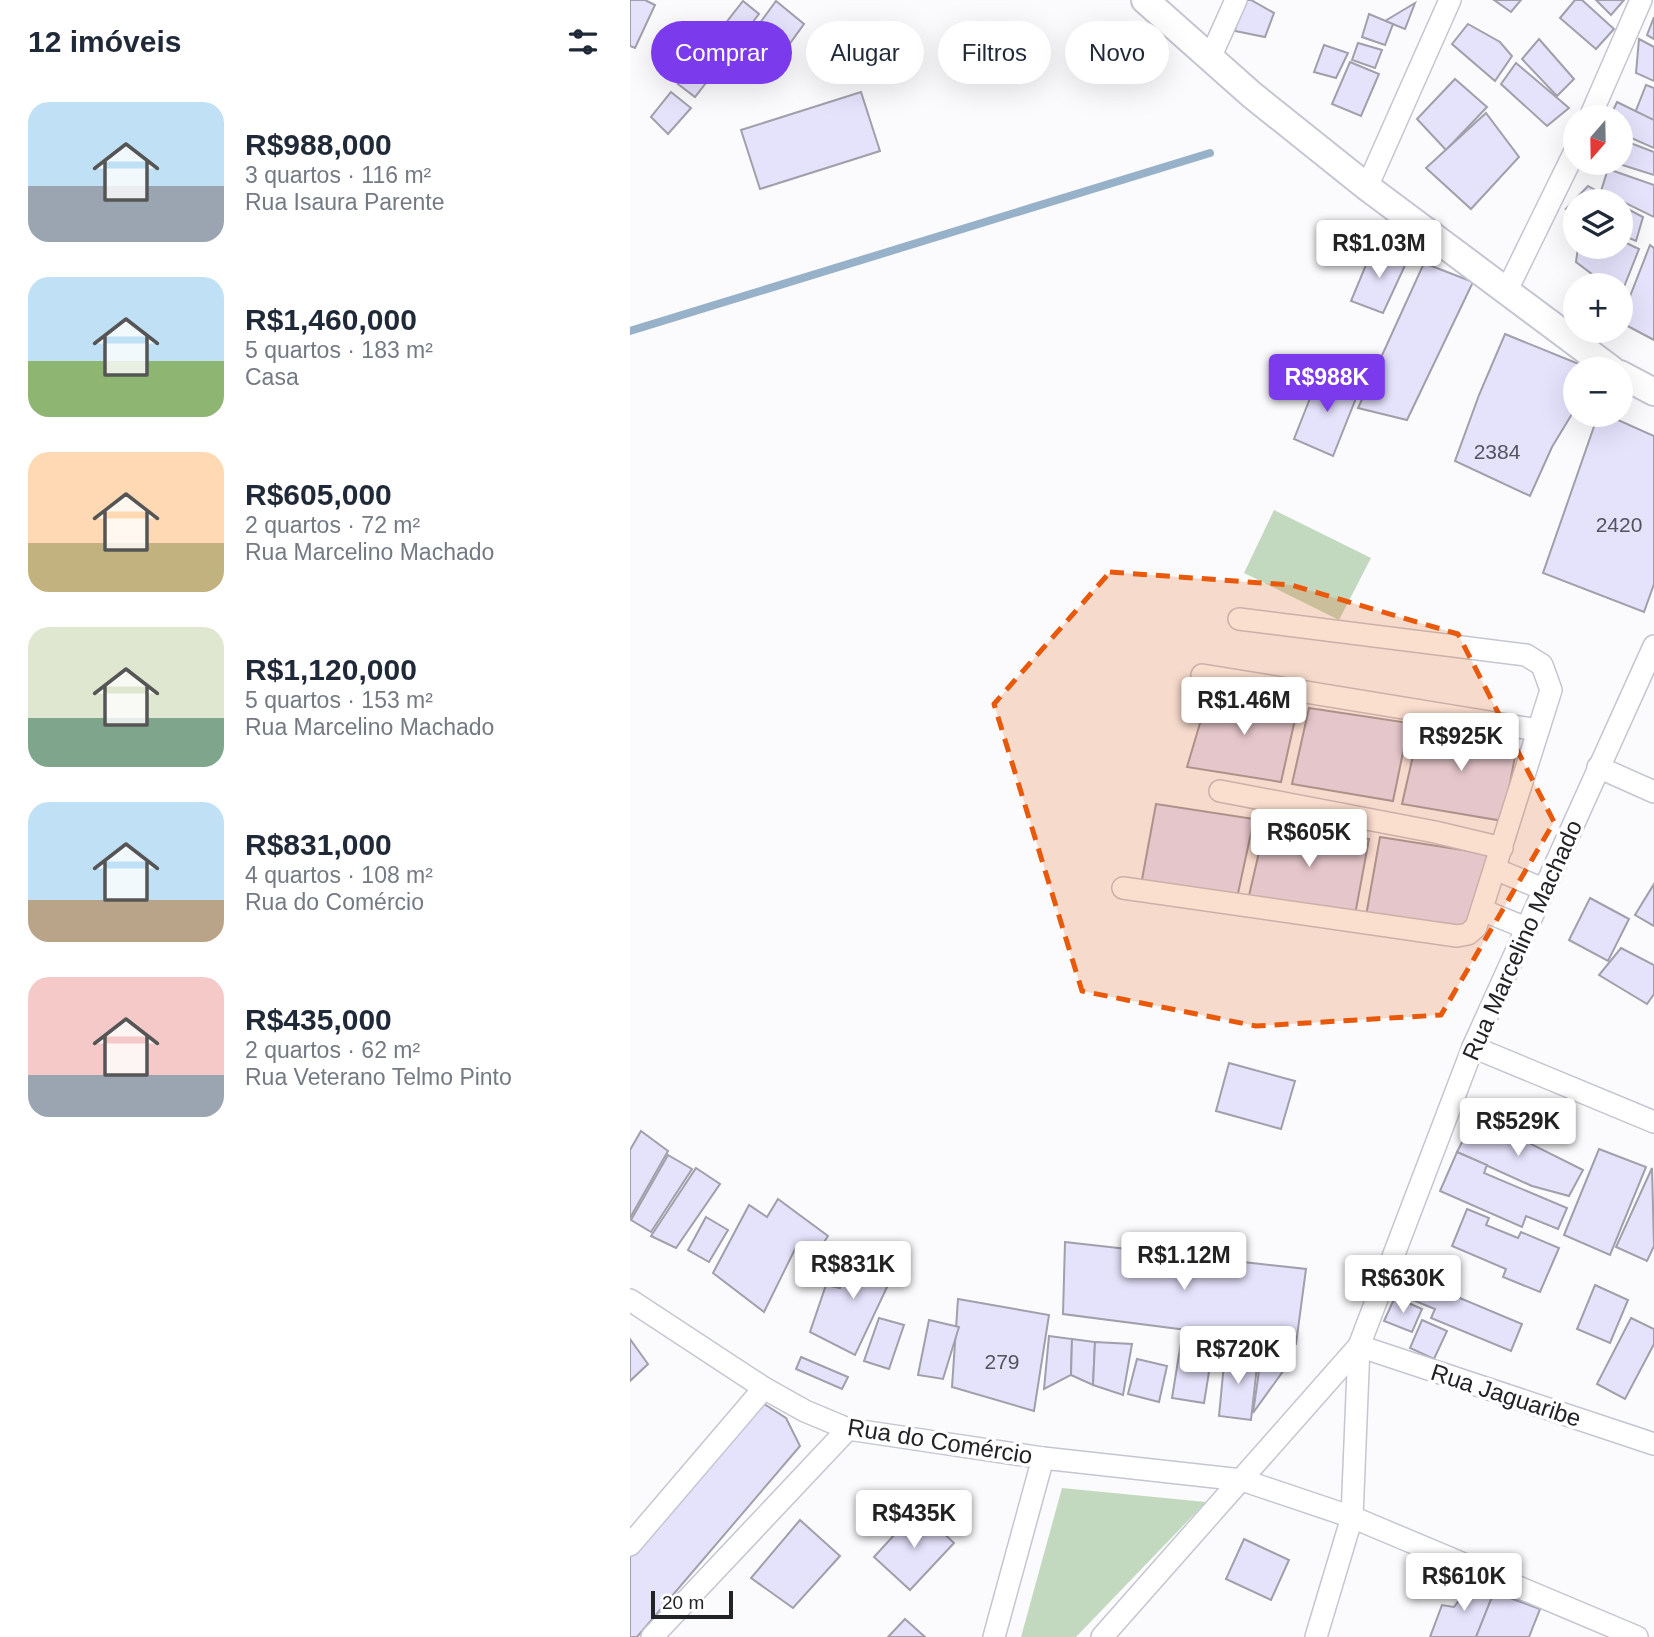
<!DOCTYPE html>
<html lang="pt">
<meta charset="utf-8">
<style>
:root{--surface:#fff;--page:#f6f6f7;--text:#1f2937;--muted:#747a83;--accent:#7c3aed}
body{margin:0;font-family:Arial,sans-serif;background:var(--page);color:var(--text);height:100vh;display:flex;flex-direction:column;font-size:26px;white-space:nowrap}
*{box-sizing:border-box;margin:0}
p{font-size:23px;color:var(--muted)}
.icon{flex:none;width:38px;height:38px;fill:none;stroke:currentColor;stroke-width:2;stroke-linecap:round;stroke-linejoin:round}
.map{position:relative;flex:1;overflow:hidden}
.side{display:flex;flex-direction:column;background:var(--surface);width:630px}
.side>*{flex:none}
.banner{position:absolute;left:21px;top:21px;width:665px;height:63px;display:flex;gap:14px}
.needle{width:46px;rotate:200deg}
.buttons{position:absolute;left:933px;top:105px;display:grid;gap:14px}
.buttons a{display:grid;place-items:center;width:70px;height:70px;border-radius:50%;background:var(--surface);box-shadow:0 7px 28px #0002;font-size:35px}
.scale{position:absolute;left:21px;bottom:18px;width:82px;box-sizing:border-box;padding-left:7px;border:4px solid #222327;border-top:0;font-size:19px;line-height:24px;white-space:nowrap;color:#222327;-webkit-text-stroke:5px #fff;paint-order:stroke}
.price{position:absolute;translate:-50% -60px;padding:0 16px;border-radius:7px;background:#fff;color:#222;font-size:23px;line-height:46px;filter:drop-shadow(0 2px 4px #0008)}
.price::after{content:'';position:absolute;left:50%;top:42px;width:21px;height:16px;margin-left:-10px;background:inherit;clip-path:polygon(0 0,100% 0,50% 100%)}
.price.current{background:var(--accent);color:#fff}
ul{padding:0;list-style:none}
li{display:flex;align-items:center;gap:21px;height:175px;padding:0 28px}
li span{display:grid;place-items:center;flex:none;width:196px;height:140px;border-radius:21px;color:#555}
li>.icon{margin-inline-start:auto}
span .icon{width:84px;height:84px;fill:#fffc;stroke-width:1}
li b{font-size:30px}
h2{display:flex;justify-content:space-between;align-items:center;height:84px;padding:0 28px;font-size:30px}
.pill{padding:0 24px;border-radius:32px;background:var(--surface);box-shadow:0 7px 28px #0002;font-size:24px;line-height:63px}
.pill.current{background:var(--accent);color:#fff}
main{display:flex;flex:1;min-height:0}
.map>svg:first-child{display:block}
.green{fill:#c3d9bf}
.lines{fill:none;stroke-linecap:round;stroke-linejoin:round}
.stream{stroke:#97b1c9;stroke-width:8}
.building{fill:#e5e2fc;stroke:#a09faa;stroke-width:2}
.minor-casing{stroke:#c4c6d1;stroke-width:24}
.tertiary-casing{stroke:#c4c6d1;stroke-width:30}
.minor{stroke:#fff;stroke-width:21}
.tertiary{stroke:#fff;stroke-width:26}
.marked{fill:#e8590c;fill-opacity:0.2;stroke:#e8590c;stroke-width:5;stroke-dasharray:14 9;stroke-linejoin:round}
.labels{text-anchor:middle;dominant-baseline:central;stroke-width:7;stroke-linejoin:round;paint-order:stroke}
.number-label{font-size:21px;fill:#53535c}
.street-label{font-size:24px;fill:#222327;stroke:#fff}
</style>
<main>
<section class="side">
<h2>12 imóveis<svg class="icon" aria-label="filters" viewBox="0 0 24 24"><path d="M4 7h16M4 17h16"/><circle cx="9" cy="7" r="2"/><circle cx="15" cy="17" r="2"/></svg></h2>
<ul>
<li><span style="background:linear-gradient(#bfe0f5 60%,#9aa5b1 0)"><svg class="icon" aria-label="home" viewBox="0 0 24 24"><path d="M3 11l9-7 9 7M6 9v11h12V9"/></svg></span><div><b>R$988,000</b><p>3 quartos · 116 m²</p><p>Rua Isaura Parente</p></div></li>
<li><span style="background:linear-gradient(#bfe0f5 60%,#8fb573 0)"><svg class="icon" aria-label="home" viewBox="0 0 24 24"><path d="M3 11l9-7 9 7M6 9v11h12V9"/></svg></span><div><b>R$1,460,000</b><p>5 quartos · 183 m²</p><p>Casa</p></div></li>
<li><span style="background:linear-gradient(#ffd9b3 65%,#c2b280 0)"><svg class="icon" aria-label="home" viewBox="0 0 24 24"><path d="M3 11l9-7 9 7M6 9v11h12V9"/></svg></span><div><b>R$605,000</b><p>2 quartos · 72 m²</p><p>Rua Marcelino Machado</p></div></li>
<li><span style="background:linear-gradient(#dfe7d0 65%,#7fa58c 0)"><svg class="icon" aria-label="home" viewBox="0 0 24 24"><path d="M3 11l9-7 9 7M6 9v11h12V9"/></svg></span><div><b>R$1,120,000</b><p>5 quartos · 153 m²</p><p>Rua Marcelino Machado</p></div></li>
<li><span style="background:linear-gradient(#bfe0f5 70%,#b9a48a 0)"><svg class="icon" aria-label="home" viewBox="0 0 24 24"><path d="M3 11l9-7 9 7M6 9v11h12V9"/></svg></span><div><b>R$831,000</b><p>4 quartos · 108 m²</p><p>Rua do Comércio</p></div></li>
<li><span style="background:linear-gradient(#f6c9c9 70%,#9aa5b1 0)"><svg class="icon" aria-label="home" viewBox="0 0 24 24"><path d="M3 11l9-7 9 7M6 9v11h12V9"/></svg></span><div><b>R$435,000</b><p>2 quartos · 62 m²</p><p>Rua Veterano Telmo Pinto</p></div></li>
</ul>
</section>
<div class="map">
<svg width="1024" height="1637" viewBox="0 0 1024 1637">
<rect width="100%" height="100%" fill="#fbfbfd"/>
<!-- green -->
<g class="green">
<path d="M644,510l97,48 -32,62 -95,-47z"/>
<path d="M432,1488l144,14 -130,135h-55z"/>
</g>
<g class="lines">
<!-- stream -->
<path class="stream" d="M0,331l580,-178"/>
</g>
<!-- building -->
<g class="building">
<path d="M0,0h15l10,5 -20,43 -5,-2z"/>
<path d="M612,0h9l23,13 -9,24 -30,-6z"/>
<path d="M864,0h27l-10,12z"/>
<path d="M945,0h7l32,29 -18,20 -36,-31z"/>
<path d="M966,0h28l-13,15z"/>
<path d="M113,1l16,13 -64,83 -17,-13z"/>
<path d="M146,1l28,23 -21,29 -29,-22z"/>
<path d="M785,3l-10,26 -20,-8z"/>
<path d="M739,14l24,10 -8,21 -23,-8z"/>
<path d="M1024,17v22l-7,-4z"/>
<path d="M838,24l32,18 12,14 -17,25 -43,-37z"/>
<path d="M909,39l35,40 -17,17 -35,-37z"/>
<path d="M1009,39l15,8v34l-18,-8z"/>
<path d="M728,43l24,7 -7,18 -23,-8z"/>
<path d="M694,45l24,8 -12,25 -22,-6z"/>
<path d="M720,62l29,12 -18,42 -29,-12z"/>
<path d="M886,63l53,45 -22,18 -46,-42z"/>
<path d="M825,79l32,28 -41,43 -29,-31z"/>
<path d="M1016,85l8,3v33l-19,-8z"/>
<path d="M41,92l20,16 -23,26 -17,-17z"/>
<path d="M231,92l19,59 -120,38 -19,-59z"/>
<path d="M987,102l37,18v28l-34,-15v-16h-10z"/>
<path d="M856,113l33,44 -48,52 -45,-41z"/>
<path d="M990,139l34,13v23l-38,-12h4z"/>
<path d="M978,169l46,16v32l-53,-26z"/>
<path d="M958,186l27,15h-40v12l-9,-4z"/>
<path d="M990,205l23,12 -7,24 -16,-7z"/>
<path d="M990,240l19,9 -19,48v-12h-20l1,-4 -25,-19 2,-15h42z"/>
<path d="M1020,245l4,3v92l-34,-18z"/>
<path d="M743,248l34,13 -24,52 -32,-12z"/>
<path d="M794,263l49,19 -66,138 -49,-12z"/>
<path d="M875,334l86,35h-16v40l-23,38 -22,49 -75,-35 24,-66z"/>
<path d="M690,373l40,15 -27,68 -39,-17z"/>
<path d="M968,415h9l47,21v148l-10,28 -101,-39z"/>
<path d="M579,693l89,13 -17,76 -94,-15z"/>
<path d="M679,708l100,15 -16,78 -101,-17z"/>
<path d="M790,725l98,15 -15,81 -101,-17z"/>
<path d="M526,804l98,15 -17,79 -96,-13z"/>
<path d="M636,822l103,17 -14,76 -107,-15z"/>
<path d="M750,837l108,17 -17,74 -105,-12z"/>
<path d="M1024,884v42l-19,-11z"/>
<path d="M960,898l39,21 -21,42 -39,-21z"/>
<path d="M991,948l33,17v29l-7,10 -48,-29z"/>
<path d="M599,1063l66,18 -14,48 -65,-18z"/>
<path d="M845,1116l108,54 -14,26 -37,-10 -75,-34z"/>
<path d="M11,1131l27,20 -38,67v-68z"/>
<path d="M969,1149l47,18 -36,88 -46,-20z"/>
<path d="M827,1152l30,13 -3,8 83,35 -9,21 -32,-13 -4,11 -82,-36z"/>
<path d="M38,1155l24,14 -41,63 -20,-12z"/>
<path d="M66,1168l24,16 -44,64 -25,-12z"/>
<path d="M1022,1168l2,78 -7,15 -31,-14z"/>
<path d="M148,1199l50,37 -12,18 -19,-9 -33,67 -51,-39 36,-68 18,12z"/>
<path d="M837,1209l22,9 -3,7 32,13 3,-6 38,16 -19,44 -37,-15 3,-8 -54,-23z"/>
<path d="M76,1217l22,13 -19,32 -21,-12z"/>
<path d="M435,1242l241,27 -10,75 -233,-30z"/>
<path d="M223,1246l44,20 -42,89 -45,-23 16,-47 14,3z"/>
<path d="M782,1261l37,15 -6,15 79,33 -11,27 -80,-33 4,-9 -37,-15z"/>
<path d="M965,1285l33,15 -18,43 -33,-14z"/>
<path d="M765,1297l27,12 -10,23 -28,-11z"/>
<path d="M328,1299l91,16 -15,96 -82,-24z"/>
<path d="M249,1318l25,7 -15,44 -25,-8z"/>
<path d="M1001,1318l23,11v15l-29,55 -28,-15z"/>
<path d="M299,1320l30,7 -16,52 -25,-4z"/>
<path d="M792,1320l25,11 -13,28 -24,-11z"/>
<path d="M419,1336l23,3 -1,36 -27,14z"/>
<path d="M552,1336l32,5 -10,62 -32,-5z"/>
<path d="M0,1339l18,25 -18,17z"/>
<path d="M442,1339l23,3 -2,43 -22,-10z"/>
<path d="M465,1342l37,2 -9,51 -30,-10z"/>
<path d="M632,1350l32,6 -41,57z"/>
<path d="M595,1353l33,4 -7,63 -32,-4z"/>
<path d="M171,1357l47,20 -6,12 -46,-20z"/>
<path d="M507,1359l30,7 -8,36 -31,-8z"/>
<path d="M131,1402l25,16 14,28 -163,191h-7v-85z"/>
<path d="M288,1509l36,34 -44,47 -36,-33z"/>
<path d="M170,1520l40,36 -47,52 -42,-30z"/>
<path d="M614,1539l45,21 -18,40 -45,-21z"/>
<path d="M836,1578l28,14 -18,45h-46l12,-32 12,2 6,-8z"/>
<path d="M864,1592l46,17 -11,28h-53z"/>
<path d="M275,1619l20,18h-37z"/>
</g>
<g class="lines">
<defs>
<g id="minor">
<path d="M580,58l26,-58"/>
<path d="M960,117l51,-117"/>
<path d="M737,187l83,-187"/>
<path d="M876,292l69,-141"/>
<path d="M572,675l336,55"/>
<path d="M968,767l56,25"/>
<path d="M590,791l215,41 67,16"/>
<path d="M865,869l48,20"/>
<path d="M493,888l334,48 11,-2 8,-7 75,-237 -9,-25 -16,-10 -287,-36"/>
<path d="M852,910l44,18"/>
<path d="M843,1047l181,75"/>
<path d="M0,1300l134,88 41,23 43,18 195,29 199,22 110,37 285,120"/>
<path d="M729,1346l295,98"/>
<path d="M0,1545l134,-157"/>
<path d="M22,1637l196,-208"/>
<path d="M364,1637l49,-179"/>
<path d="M472,1637l257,-291 114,-299 181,-401"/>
<path d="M686,1637l36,-120 7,-171"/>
</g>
<g id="tertiary">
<path d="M515,0l107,95 115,92 244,182"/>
<path d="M990,374l34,18"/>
</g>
</defs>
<!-- minor casing -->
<use href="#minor" class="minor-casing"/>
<!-- tertiary casing -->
<use href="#tertiary" class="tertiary-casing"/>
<!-- minor -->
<use href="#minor" class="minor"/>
<!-- tertiary -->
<use href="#tertiary" class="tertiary"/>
</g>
<!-- marked area -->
<path class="marked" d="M480,572l181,13 167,49 96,188 -113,193 -185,11 -174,-35 -88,-287z"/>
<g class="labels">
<!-- number labels -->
<g class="number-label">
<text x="867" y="451">2384</text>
<text x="989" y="524">2420</text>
<text x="372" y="1361">279</text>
</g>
<!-- street labels -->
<g class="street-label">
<text transform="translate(892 940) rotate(-66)">Rua Marcelino Machado</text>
<text transform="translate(876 1395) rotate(18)">Rua Jaguaribe</text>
<text transform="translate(310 1441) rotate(9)">Rua do Comércio</text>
</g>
</g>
</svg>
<div class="buttons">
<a><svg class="needle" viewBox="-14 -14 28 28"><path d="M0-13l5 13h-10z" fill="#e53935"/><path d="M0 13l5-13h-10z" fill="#747a83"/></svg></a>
<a><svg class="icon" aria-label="layers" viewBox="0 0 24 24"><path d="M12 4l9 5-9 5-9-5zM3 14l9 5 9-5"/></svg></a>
<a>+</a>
<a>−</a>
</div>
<div class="scale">20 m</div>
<b class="price" style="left:749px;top:280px">R$1.03M</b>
<b class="price current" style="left:697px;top:414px">R$988K</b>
<b class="price" style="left:614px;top:737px">R$1.46M</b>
<b class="price" style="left:831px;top:773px">R$925K</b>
<b class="price" style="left:679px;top:869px">R$605K</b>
<b class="price" style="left:888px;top:1158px">R$529K</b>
<b class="price" style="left:554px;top:1292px">R$1.12M</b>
<b class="price" style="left:223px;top:1301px">R$831K</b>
<b class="price" style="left:773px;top:1315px">R$630K</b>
<b class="price" style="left:608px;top:1386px">R$720K</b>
<b class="price" style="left:284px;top:1550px">R$435K</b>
<b class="price" style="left:834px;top:1613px">R$610K</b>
<div class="banner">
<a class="pill current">Comprar</a>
<a class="pill">Alugar</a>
<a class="pill">Filtros</a>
<a class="pill">Novo</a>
</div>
</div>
</main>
